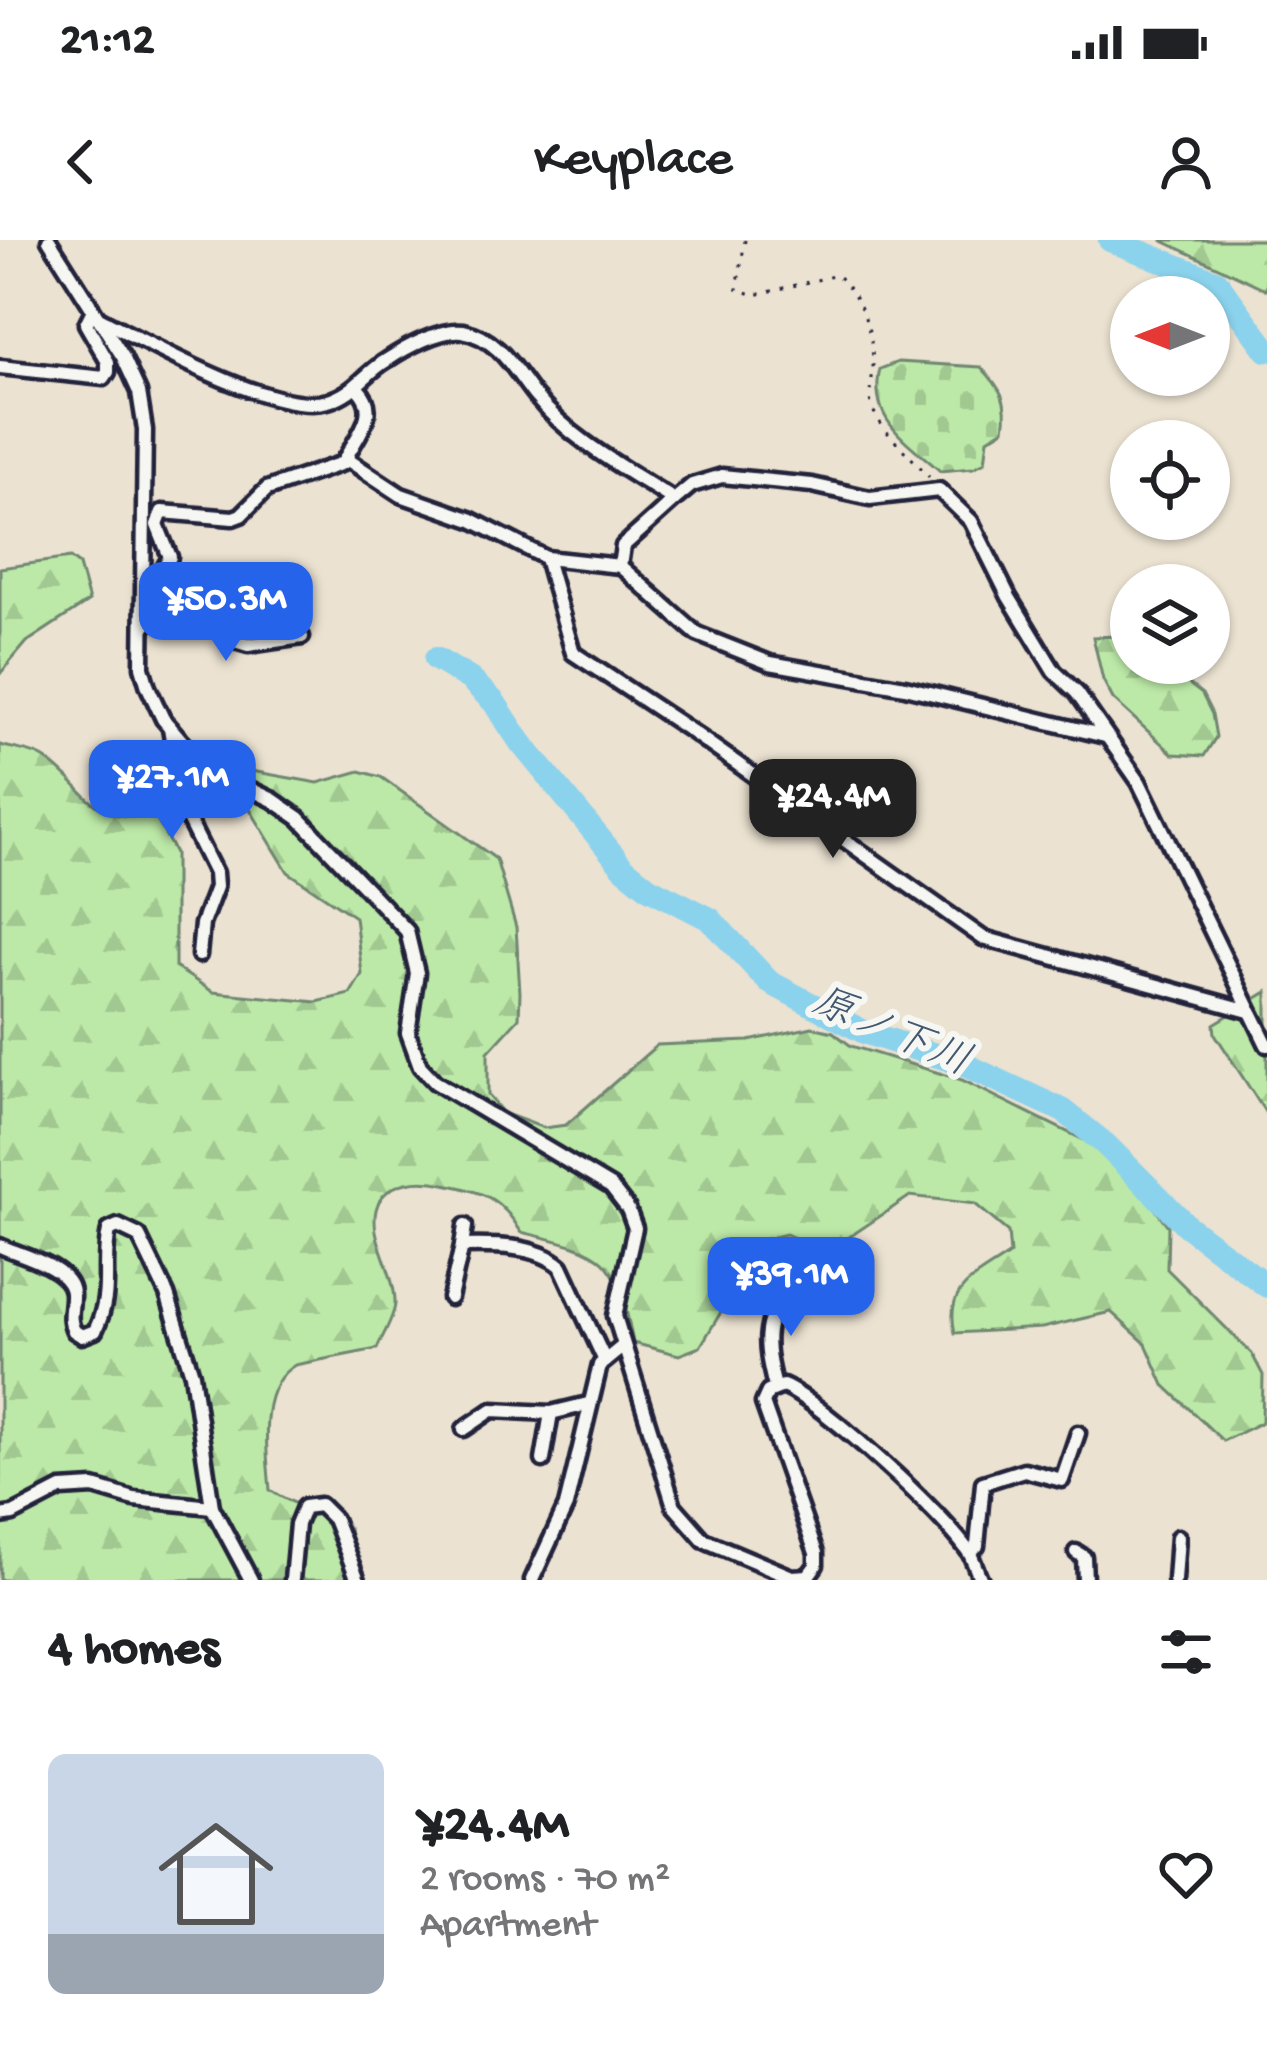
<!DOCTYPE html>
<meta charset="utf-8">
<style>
:root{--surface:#fff;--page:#f2f2f2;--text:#202124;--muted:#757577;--line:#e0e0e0;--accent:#2563eb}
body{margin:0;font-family:"Gochi Hand","Klee One",sans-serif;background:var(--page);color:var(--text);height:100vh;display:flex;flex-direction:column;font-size:45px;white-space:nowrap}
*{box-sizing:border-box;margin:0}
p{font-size:39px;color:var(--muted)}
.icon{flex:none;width:66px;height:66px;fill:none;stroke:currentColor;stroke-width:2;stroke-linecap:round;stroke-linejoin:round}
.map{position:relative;height:1340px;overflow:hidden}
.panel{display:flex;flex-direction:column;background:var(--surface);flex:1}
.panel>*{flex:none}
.needle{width:78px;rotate:270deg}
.controls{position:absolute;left:1110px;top:36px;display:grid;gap:24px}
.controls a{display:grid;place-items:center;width:120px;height:120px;border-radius:50%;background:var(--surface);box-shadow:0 3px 9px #0004;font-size:60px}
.price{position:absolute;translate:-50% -102px;padding:0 27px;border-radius:24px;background:var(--accent);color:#fff;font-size:39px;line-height:78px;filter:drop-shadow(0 3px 6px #0008)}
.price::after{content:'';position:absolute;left:50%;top:72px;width:36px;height:27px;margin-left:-18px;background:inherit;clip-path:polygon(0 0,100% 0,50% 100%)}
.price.on{background:#222;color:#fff}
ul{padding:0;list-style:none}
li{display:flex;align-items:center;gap:36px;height:300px;padding:0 48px}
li+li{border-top:3px solid var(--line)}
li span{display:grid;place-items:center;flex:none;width:336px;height:240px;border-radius:18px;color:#555}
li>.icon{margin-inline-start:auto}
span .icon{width:144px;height:144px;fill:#fffc;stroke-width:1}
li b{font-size:51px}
h2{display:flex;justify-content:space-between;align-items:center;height:144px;padding:0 48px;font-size:51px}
.status{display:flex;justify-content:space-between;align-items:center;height:84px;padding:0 60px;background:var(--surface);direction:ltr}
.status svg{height:33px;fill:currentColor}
header{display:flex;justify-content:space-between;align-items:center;height:156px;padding:0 48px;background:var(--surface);font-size:54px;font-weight:600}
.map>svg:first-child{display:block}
.forest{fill:url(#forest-firs);stroke:#6f8671;stroke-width:3}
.cemetery{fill:url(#cemetery-stones);stroke:#6f8671;stroke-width:3}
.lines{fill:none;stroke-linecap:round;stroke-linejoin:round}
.river{stroke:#8bd2ed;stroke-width:24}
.street-casing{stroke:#22223b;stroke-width:21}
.path{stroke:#22223b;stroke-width:3;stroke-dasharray:3 9;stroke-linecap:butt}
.street{stroke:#f6f6f2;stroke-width:12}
.labels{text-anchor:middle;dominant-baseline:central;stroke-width:12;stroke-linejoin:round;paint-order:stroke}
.water-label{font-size:42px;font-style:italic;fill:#425770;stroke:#f6f6f2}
</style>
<div class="status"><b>21:12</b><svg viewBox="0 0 49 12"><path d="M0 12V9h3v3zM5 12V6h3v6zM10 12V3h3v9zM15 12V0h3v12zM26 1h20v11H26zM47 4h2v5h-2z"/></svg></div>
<header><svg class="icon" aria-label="back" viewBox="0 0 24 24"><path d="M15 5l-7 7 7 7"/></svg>Keyplace<svg class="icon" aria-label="person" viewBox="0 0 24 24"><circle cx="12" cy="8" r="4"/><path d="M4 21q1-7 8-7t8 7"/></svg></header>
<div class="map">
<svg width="1267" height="1340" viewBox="0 0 1267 1340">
<defs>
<pattern id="forest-firs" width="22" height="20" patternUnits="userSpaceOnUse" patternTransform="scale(3)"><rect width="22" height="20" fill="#bce9a7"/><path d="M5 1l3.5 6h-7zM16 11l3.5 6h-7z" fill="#a1c891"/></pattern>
<pattern id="cemetery-stones" width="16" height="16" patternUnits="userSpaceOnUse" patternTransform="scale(3)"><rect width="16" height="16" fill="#bce9a7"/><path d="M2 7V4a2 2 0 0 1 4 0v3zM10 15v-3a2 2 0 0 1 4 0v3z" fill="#a1c891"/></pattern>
</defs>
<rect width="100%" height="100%" fill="#ebe2d1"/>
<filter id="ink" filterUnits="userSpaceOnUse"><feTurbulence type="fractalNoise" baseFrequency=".00833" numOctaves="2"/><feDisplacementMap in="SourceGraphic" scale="24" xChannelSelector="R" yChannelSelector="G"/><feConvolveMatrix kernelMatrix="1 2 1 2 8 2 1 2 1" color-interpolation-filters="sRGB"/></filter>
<g filter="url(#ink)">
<!-- forest -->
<g class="forest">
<path d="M1161,0h106v51v-1z"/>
<path d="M70,318l9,7 10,36 -62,41 -27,32v-106z"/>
<path d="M1117,396l14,6v21h31l40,31 10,20 4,23 -12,19 -31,-2 -60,-55 -10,-19 -10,-43z"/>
<path d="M0,505c14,4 35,6 47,15 42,29 42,65 107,54l21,39v114l38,25 104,10 33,-8 12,-20 -7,-57 -67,-45 -43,-71 6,-30 67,12 42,-12 21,6 115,82 20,68 4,66 -1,25 -31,34v43l15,18 41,15 22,-3 91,-80 92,-4 63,-14 21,5 18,14 111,34 154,76 52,70 -1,43 85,85 11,21 -1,47 -39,19 -59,-56 -18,-41 -35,-32 -69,16 -87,5c-11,-46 21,-55 55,-79l-2,-22 -33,-28 -65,-8 -83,56 -41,-18 -21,5 -65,108 -21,8 -46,-12c-17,-90 -27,-91 -112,-111 -20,-34 -37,-40 -76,-48 -35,-8 -77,1 -69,47 4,22 20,51 19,73 -1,14 -13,32 -18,45l-82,16c-39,22 -28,87 -25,125 25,18 54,20 79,38l3,52h-352z"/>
<path d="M1267,752v123l-52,-81 -1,-10z"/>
</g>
<!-- cemetery -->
<path class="cemetery" d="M898,122l83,5c20,21 28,34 23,62l-16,10 -3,23 -12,6 -33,3c-34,-31 -72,-51 -60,-102z"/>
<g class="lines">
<!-- river -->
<g class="river">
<path d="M1110,0l107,42 50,68"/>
<path d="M436,419l34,20 24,23 27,41 102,124 26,21 61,31 59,63 95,50 99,32 101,47 41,33 82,82 80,60"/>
</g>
<defs>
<g id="street">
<path d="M49,0l74,117 16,35 6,38 -3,237 6,20 15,32 41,48 69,33 26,18 108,113 10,42 -9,60 12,33 15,16 176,105 17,22 7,19 -20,88 59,190 30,34 88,37 16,-1 8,-11v-12l-53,-150 5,-11 15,-6c40,17 164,131 187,168 4,8 7,18 11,26"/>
<path d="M99,78c50,26 177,98 229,83 27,-8 37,-28 59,-41 18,-12 54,-32 76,-29 36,7 52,40 72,65 37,45 91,73 139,104"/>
<path d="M0,127l104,11 4,-6v-10l-22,-38 7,-14"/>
<path d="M345,218l56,37 71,25 74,38 74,8 77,68 73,29 135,24 200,49"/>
<path d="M546,318l27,95 118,78 292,207 266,73"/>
<path d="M620,326l3,-20 51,-46 18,-15 30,-9 90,9 58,13 69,-8 32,31 38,76 45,74 23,22 62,89 128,263"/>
<path d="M155,366l35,3 17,9 21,21 20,6 54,-8"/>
<path d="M146,385c12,-22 10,-46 24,-68l-13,-32 5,-13 71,6 8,-3 26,-26 76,-26c12,-26 39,-50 15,-74"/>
<path d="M170,487l12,80 33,66 1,14 -14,37 -3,31"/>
<path d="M0,1006c20,9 70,21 72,47 1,14 -5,24 2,38l8,5 13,-5c19,-39 6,-64 14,-101l9,-4 21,10 28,58 25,80 20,133 39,73"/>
<path d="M462,1006l3,-20"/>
<path d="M450,1058l12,-52c32,-1 74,-1 99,20l44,95"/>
<path d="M775,1147c-11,-43 -15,-71 21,-102"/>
<path d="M464,1189l28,-19 59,3 37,-9"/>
<path d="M543,1220l8,-47"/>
<path d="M0,1276l13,-2 48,-25 33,-2 40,12 78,8"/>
<path d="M969,1312l8,-6 6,-63 41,-13 38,10 16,-47"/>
<path d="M1076,1312l8,5 1,23"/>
<path d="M292,1340l5,-56 7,-17 16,-2 14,14 24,61"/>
<path d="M532,1340l34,-74 34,-141 22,-18"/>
<path d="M1175,1340l3,-43"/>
</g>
</defs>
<!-- street casing -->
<use href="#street" class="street-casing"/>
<!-- path -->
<path class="path" d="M745,0l-8,49 18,6 82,-20c26,25 36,57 36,92 0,12 -5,26 -2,37 8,27 40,51 58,73"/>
<!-- street -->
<use href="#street" class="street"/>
</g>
</g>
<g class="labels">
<!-- water labels -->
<g class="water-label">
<text transform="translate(890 795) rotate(23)">原ノ下川</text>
</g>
</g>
</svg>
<div class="controls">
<a><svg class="needle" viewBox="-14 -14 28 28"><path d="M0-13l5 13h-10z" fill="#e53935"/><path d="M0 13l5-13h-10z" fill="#757577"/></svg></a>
<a><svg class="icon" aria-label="locate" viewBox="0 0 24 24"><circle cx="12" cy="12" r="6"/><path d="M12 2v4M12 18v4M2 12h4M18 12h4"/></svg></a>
<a><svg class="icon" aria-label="layers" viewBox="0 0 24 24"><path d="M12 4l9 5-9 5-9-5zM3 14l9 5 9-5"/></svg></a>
</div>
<b class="price" style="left:226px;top:424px">¥50.3M</b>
<b class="price" style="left:172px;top:602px">¥27.1M</b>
<b class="price on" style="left:833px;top:621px">¥24.4M</b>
<b class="price" style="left:791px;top:1099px">¥39.1M</b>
</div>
<section class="panel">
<h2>4 homes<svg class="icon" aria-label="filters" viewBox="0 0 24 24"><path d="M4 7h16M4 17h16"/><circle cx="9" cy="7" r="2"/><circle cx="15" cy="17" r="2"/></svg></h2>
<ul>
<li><span style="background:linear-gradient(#c9d6e8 75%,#9aa5b1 0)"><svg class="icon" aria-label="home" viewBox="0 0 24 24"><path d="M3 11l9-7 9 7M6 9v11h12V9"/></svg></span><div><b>¥24.4M</b><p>2 rooms · 70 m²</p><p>Apartment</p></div><svg class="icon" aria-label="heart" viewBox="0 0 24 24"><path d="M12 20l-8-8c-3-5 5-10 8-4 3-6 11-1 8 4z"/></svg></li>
</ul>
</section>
